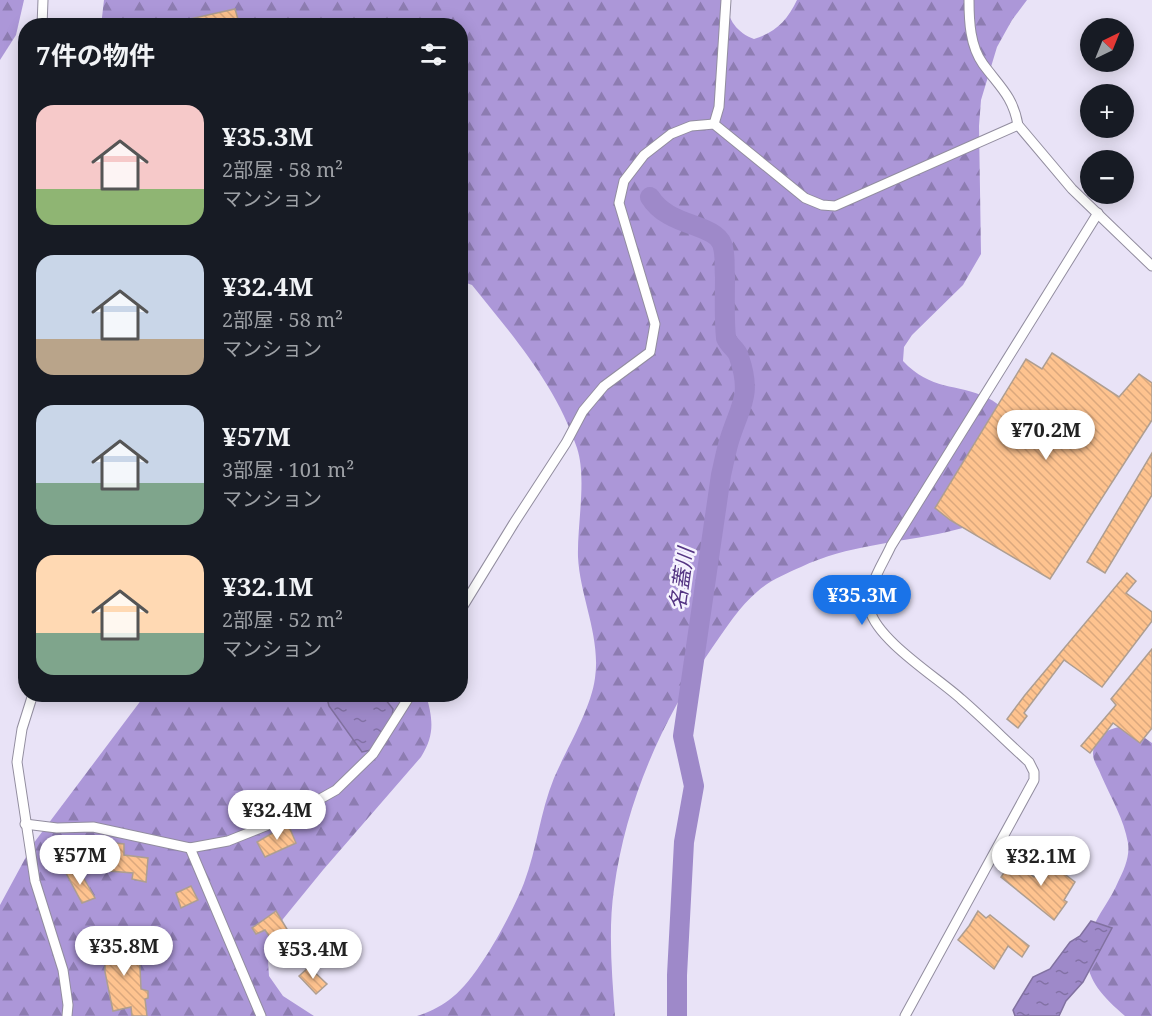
<!DOCTYPE html>
<html lang="ja">
<meta charset="utf-8">
<style>
:root{--surface:#171b24;--page:#20242c;--text:#f1f3f6;--muted:#9ea1a6;--accent:#1a73e8}
body{margin:0;font-family:"Noto Serif","Noto Sans JP",serif;background:var(--page);color:var(--text);height:100vh;display:flex;flex-direction:column;font-size:22px;white-space:nowrap}
*{box-sizing:border-box;margin:0}
p{font-size:20px;color:var(--muted)}
.icon{flex:none;width:33px;height:33px;fill:none;stroke:currentColor;stroke-width:2;stroke-linecap:round;stroke-linejoin:round}
.map{position:relative;flex:1;overflow:hidden}
.panel{position:absolute;left:18px;top:18px;width:450px;height:684px;display:flex;flex-direction:column;background:var(--surface);border-radius:24px;box-shadow:0 3px 15px #0003}
.panel>*{flex:none}
.needle{width:39px;rotate:43deg}
.controls{position:absolute;left:1080px;top:18px;display:grid;gap:12px}
.controls a{display:grid;place-items:center;width:54px;height:54px;border-radius:50%;background:var(--surface);box-shadow:0 3px 15px #0003;font-size:30px}
.price{position:absolute;translate:-50% -51px;padding:0 14px;border-radius:21px;background:#fff;color:#222;font-size:20px;line-height:39px;filter:drop-shadow(0 2px 3px #0008)}
.price::after{content:'';position:absolute;left:50%;top:36px;width:18px;height:14px;margin-left:-9px;background:inherit;clip-path:polygon(0 0,100% 0,50% 100%)}
.price.on{background:var(--accent);color:#fff}
ul{padding:0;list-style:none}
li{display:flex;align-items:center;gap:18px;height:150px;padding:0 18px}
li span{display:grid;place-items:center;flex:none;width:168px;height:120px;border-radius:18px;color:#555}
li>.icon{margin-inline-start:auto}
span .icon{width:72px;height:72px;fill:#fffc;stroke-width:1}
li b{font-size:26px}
h2{display:flex;justify-content:space-between;align-items:center;height:72px;padding:0 18px;font-size:26px}
.map>svg:first-child{display:block}
.forest{fill:url(#forest-firs)}
.water{fill:url(#water-ripples);stroke:#8171a0;stroke-width:1.5}
.lines{fill:none;stroke-linecap:round;stroke-linejoin:round}
.river{stroke:#9e89c9;stroke-width:20}
.building{fill:url(#building-back-hatch);stroke:#ae9e91;stroke-width:1.5}
.minor-casing{stroke:#928d9f;stroke-width:11}
.minor{stroke:#fff;stroke-width:9}
.labels{text-anchor:middle;dominant-baseline:central;stroke-width:5;stroke-linejoin:round;paint-order:stroke}
.water-label{font-size:21px;font-style:italic;fill:#543583;stroke:#f5f2fe}
</style>
<div class="map">
<svg width="1152" height="1016" viewBox="0 0 1152 1016">
<defs>
<pattern id="forest-firs" width="22" height="20" patternUnits="userSpaceOnUse" patternTransform="scale(1.5)"><rect width="22" height="20" fill="#ac97d8"/><path d="M5 1l3.5 6h-7zM16 11l3.5 6h-7z" fill="#8d7cb1"/></pattern>
<pattern id="water-ripples" width="26" height="14" patternUnits="userSpaceOnUse" patternTransform="scale(1.5)"><rect width="26" height="14" fill="#9e89c9"/><path d="M2 4q2-2 4 0t4 0M15 11q2-2 4 0t4 0" fill="none" stroke="#8271a5"/></pattern>
<pattern id="building-back-hatch" width="6" height="6" patternUnits="userSpaceOnUse" patternTransform="scale(1.5)"><rect width="6" height="6" fill="#fec38f"/><path d="M-1 5l2 2M0 0l6 6M5-1l2 2" fill="none" stroke="#dba87d"/></pattern>
</defs>
<rect width="100%" height="100%" fill="#e9e3f7"/>
<!-- forest -->
<g class="forest">
<path d="M0,0h24l-8,35 -16,25z"/>
<path d="M104,0h623c-1,18 10,33 27,39 22,-7 33,-18 43,-39h230l-15,20 -15,27 -16,53 -2,26 2,128 -18,31 -51,50 -8,12 -1,14c28,30 53,22 85,37 6,3 11,7 16,11l-18,112c-13,4 -26,8 -39,11 -49,11 -100,13 -146,35 -14,6 -32,14 -43,24 -19,16 -32,37 -46,57 -50,72 -86,153 -98,241 -6,41 -2,86 1,127h-198c10,-3 23,-9 32,-16 27,-18 63,-86 75,-117 13,-34 16,-71 30,-105 13,-30 37,-69 41,-100 6,-41 -15,-81 -17,-121 -1,-32 9,-79 -1,-109 -21,-63 -64,-112 -105,-163l-11,-4 -1,-255h-359z"/>
<path d="M145,695h281c7,24 9,40 -5,62l-98,113 -40,49 -10,18 -5,24 1,15 14,20 31,20h-314v-111l33,-61z"/>
<path d="M1128,726l24,17v273h-27c-28,-24 -48,-46 -33,-86 6,-16 19,-31 26,-48 6,-12 12,-25 10,-39 -4,-24 -17,-45 -27,-68 -2,-6 -8,-14 -8,-21 1,-20 17,-27 35,-28z"/>
</g>
<!-- water -->
<g class="water">
<path d="M326,695h59v4l8,10 -1,8 -21,33 -9,2 -33,-46z"/>
<path d="M1091,921l21,7 -29,54 -17,19 -7,15h-44l-2,-6 20,-33 17,-8 20,-27 10,-6z"/>
</g>
<g class="lines">
<!-- river -->
<path class="river" d="M650,197c18,30 64,26 72,47 4,10 2,22 3,33 0,20 -1,41 1,61 3,8 11,11 13,19 13,38 2,47 -9,81 -4,12 -6,25 -9,37l-38,261 11,50 -10,56 -7,133v41"/>
</g>
<!-- building -->
<g class="building">
<path d="M235,9l5,17h-64v-4z"/>
<path d="M1052,353l67,44 20,-23 13,9v37l-102,159 -100,-59 -15,-12 91,-149 16,10z"/>
<path d="M1152,453v42l-47,78 -18,-11z"/>
<path d="M1127,573l9,8 -10,12 26,19v9l-50,66 -38,-27 -40,53 3,3 -9,12 -11,-9 18,-24z"/>
<path d="M1152,649v79l-12,15 -27,-20 -23,30 -9,-7 35,-41 -5,-6z"/>
<path d="M288,824l8,19 -31,14 -8,-15z"/>
<path d="M115,843l9,1v11l24,3 -2,24 -14,-3 1,-6 -24,-2 3,-22 3,1z"/>
<path d="M1012,861l22,16 13,-16 28,21 -11,18 3,2 -13,18 -53,-43z"/>
<path d="M78,868l17,30 -13,5 -16,-30z"/>
<path d="M191,886l7,14 -17,8 -5,-15z"/>
<path d="M276,911l17,28 -3,4 4,5 -7,5 -13,-10 -9,-13 -9,4 -4,-6z"/>
<path d="M978,911l8,7 4,-3 39,31 -7,11 -14,-11 -14,23 -36,-29 11,-14z"/>
<path d="M100,942l32,2v2h7l2,43 7,2v7l-3,1 2,17h-15l-1,-9 -18,4 -8,-39v-17h-5z"/>
<path d="M309,967l18,17 -11,10 -17,-18z"/>
</g>
<g class="lines">
<defs>
<g id="minor">
<path d="M969,0c0,21 1,46 14,64 16,22 30,32 35,61l54,64 80,77"/>
<path d="M42,26l1,-26"/>
<path d="M714,124l5,-17 7,-107"/>
<path d="M460,611l54,-88 52,-80 17,-32 21,-25 46,-34 5,-28 -36,-121 5,-22 20,-26 27,-21 20,-8 23,-2 91,74 17,7 13,1 183,-81"/>
<path d="M33,694l-11,35 -5,33 18,119 28,89 5,35 -1,11"/>
<path d="M25,824l32,4 36,-1 97,21 38,-7 58,-23 50,-28 37,-36 38,-60"/>
<path d="M190,848l71,168"/>
<path d="M905,1016l129,-236v-8l-5,-10c-23,-21 -45,-43 -68,-63 -23,-21 -84,-59 -91,-89 -5,-21 13,-46 21,-64l207,-333"/>
</g>
</defs>
<!-- minor casing -->
<use href="#minor" class="minor-casing"/>
<!-- minor -->
<use href="#minor" class="minor"/>
</g>
<g class="labels">
<!-- water labels -->
<g class="water-label">
<text transform="translate(681 579) rotate(-82)">名蓋川</text>
</g>
</g>
</svg>
<div class="controls">
<a><svg class="needle" viewBox="-14 -14 28 28"><path d="M0-13l5 13h-10z" fill="#e53935"/><path d="M0 13l5-13h-10z" fill="#9ea1a6"/></svg></a>
<a>+</a>
<a>−</a>
</div>
<b class="price" style="left:1046px;top:461px">¥70.2M</b>
<b class="price on" style="left:862px;top:626px">¥35.3M</b>
<b class="price" style="left:277px;top:841px">¥32.4M</b>
<b class="price" style="left:80px;top:886px">¥57M</b>
<b class="price" style="left:1041px;top:887px">¥32.1M</b>
<b class="price" style="left:124px;top:977px">¥35.8M</b>
<b class="price" style="left:313px;top:980px">¥53.4M</b>
<section class="panel">
<h2>7件の物件<svg class="icon" aria-label="filters" viewBox="0 0 24 24"><path d="M4 7h16M4 17h16"/><circle cx="9" cy="7" r="2"/><circle cx="15" cy="17" r="2"/></svg></h2>
<ul>
<li><span style="background:linear-gradient(#f6c9c9 70%,#8fb573 0)"><svg class="icon" aria-label="home" viewBox="0 0 24 24"><path d="M3 11l9-7 9 7M6 9v11h12V9"/></svg></span><div><b>¥35.3M</b><p>2部屋 · 58 m²</p><p>マンション</p></div></li>
<li><span style="background:linear-gradient(#c9d6e8 70%,#b9a48a 0)"><svg class="icon" aria-label="home" viewBox="0 0 24 24"><path d="M3 11l9-7 9 7M6 9v11h12V9"/></svg></span><div><b>¥32.4M</b><p>2部屋 · 58 m²</p><p>マンション</p></div></li>
<li><span style="background:linear-gradient(#c9d6e8 65%,#7fa58c 0)"><svg class="icon" aria-label="home" viewBox="0 0 24 24"><path d="M3 11l9-7 9 7M6 9v11h12V9"/></svg></span><div><b>¥57M</b><p>3部屋 · 101 m²</p><p>マンション</p></div></li>
<li><span style="background:linear-gradient(#ffd9b3 65%,#7fa58c 0)"><svg class="icon" aria-label="home" viewBox="0 0 24 24"><path d="M3 11l9-7 9 7M6 9v11h12V9"/></svg></span><div><b>¥32.1M</b><p>2部屋 · 52 m²</p><p>マンション</p></div></li>
</ul>
</section>
</div>
